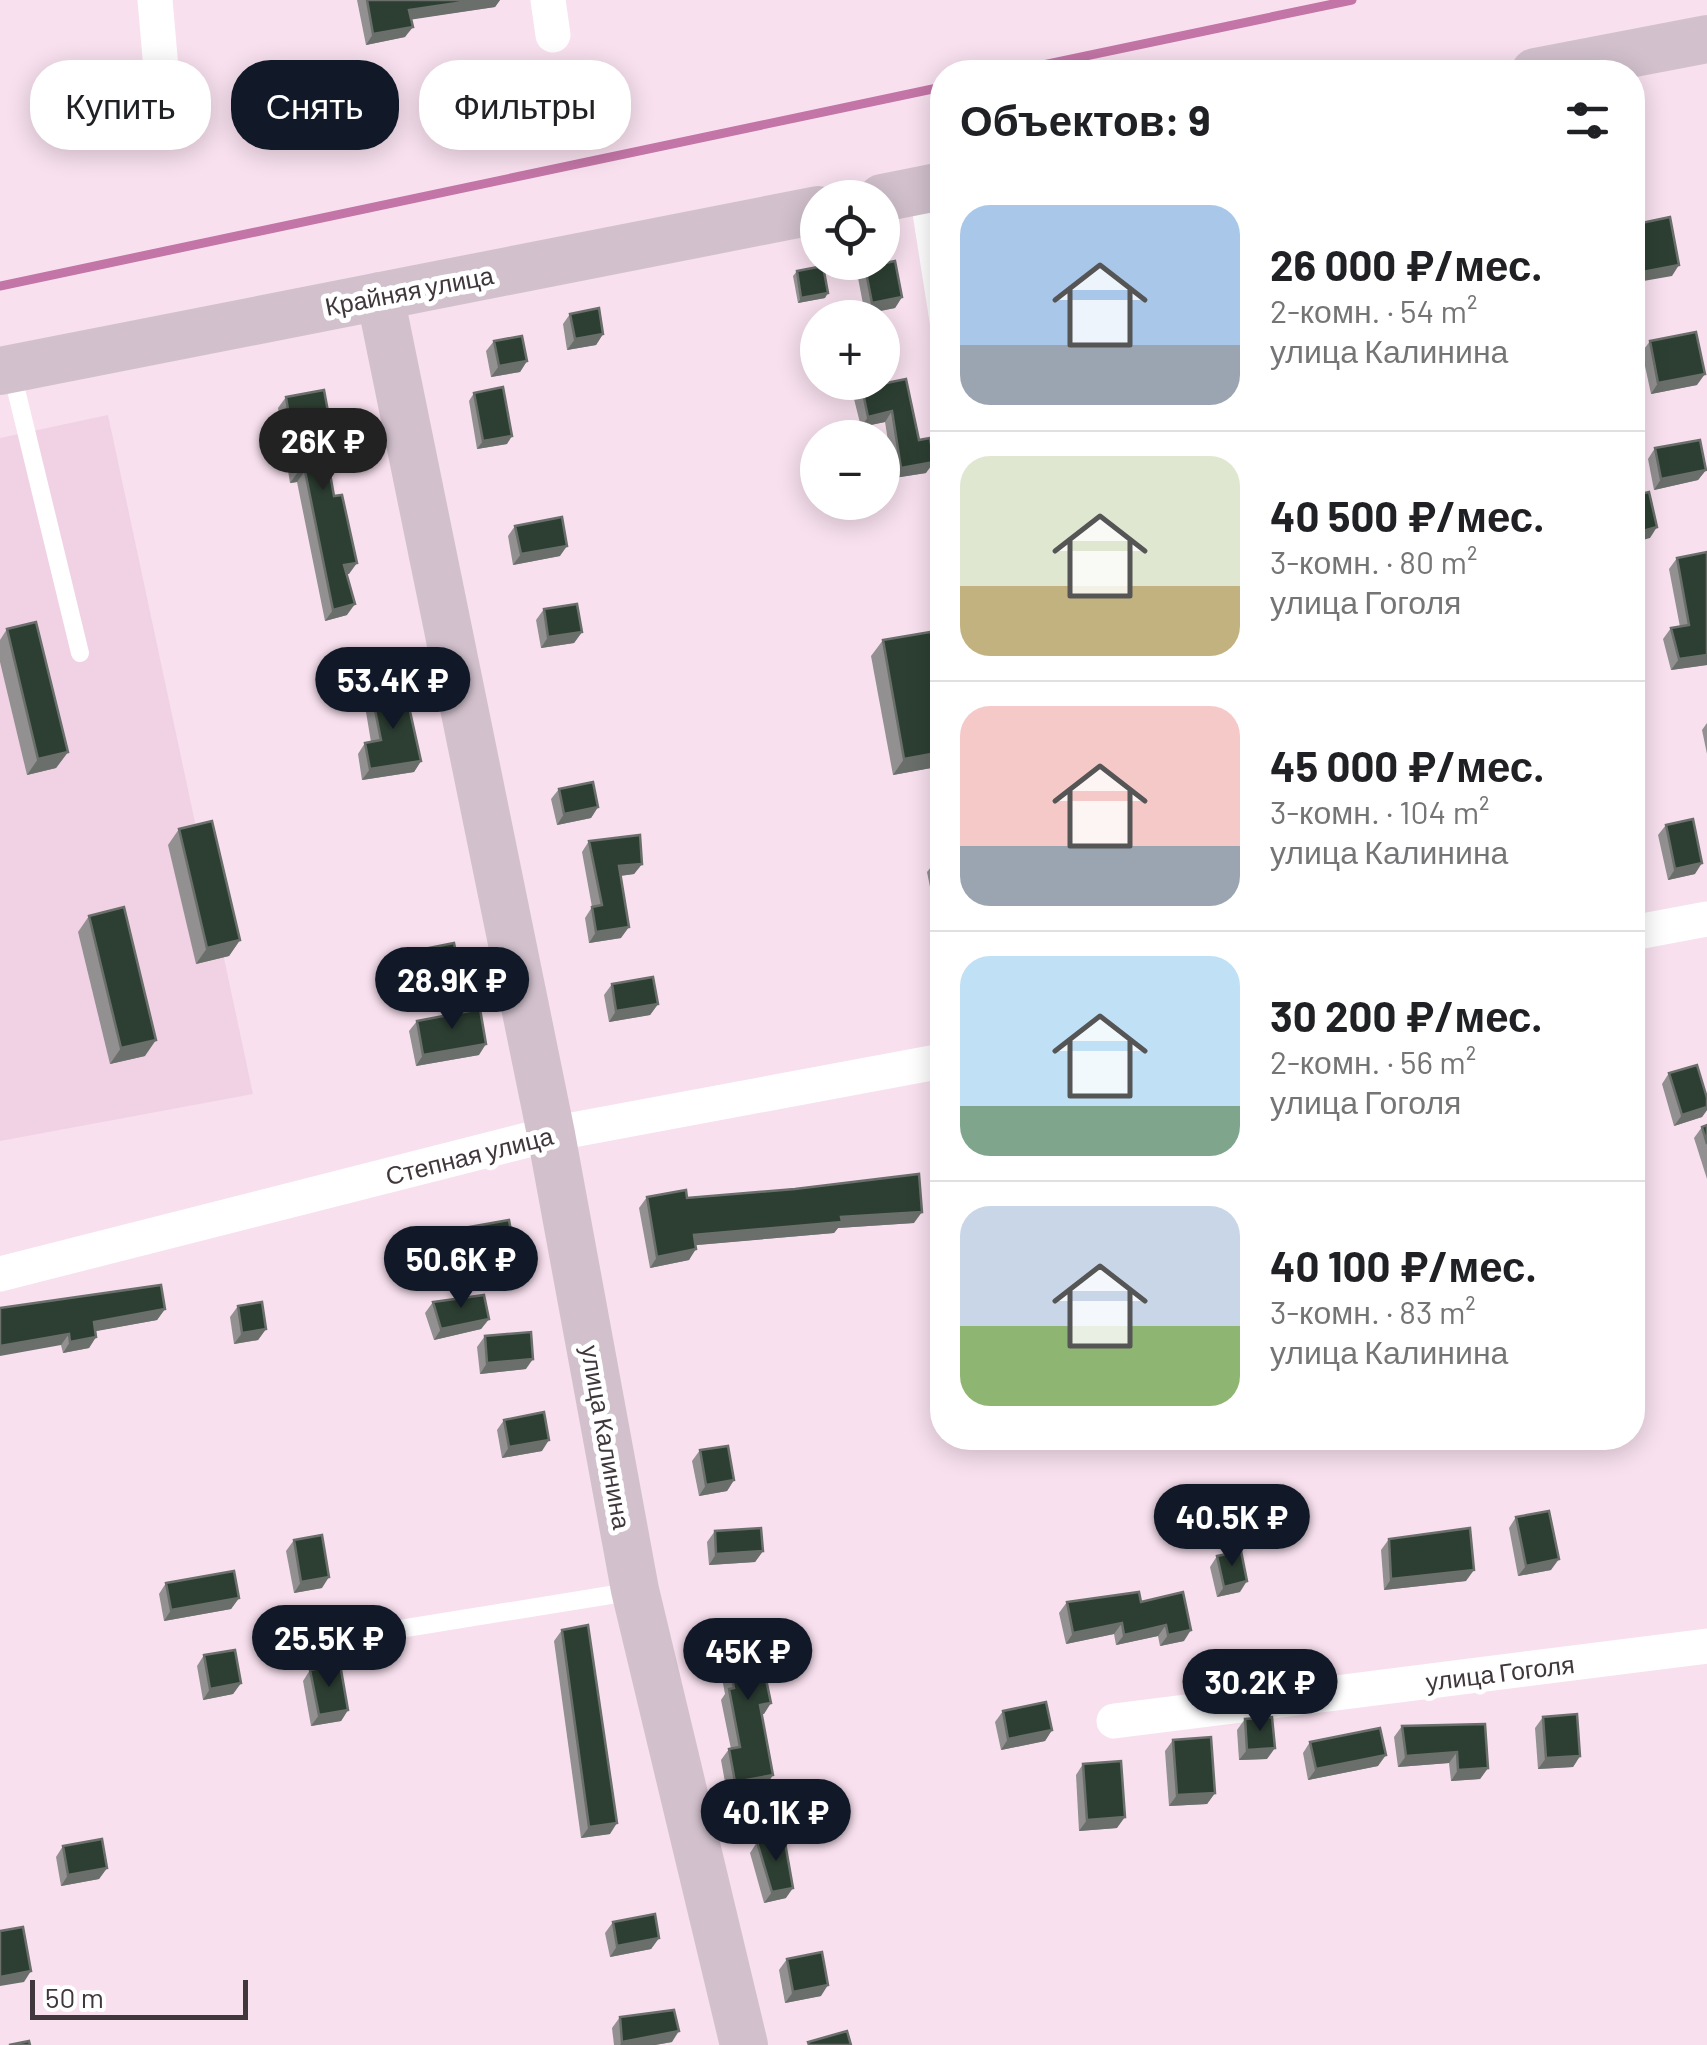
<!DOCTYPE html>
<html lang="ru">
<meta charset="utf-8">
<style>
:root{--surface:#fff;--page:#f2f2f2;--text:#202124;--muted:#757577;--line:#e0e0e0;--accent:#111827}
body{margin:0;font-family:Barlow,sans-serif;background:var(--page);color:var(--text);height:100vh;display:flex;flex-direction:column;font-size:38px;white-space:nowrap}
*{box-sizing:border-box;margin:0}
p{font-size:32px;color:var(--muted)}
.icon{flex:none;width:55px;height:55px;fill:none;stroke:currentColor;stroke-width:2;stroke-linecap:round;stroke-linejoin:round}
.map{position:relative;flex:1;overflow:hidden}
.side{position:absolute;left:930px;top:60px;width:715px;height:1390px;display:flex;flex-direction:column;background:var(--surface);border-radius:40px;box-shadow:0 5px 25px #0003}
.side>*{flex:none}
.banner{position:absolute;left:30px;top:60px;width:750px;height:90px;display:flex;gap:20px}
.fabs{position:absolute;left:800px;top:180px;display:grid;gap:20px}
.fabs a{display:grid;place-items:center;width:100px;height:100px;border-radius:50%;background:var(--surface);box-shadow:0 5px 25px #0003;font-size:50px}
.scale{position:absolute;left:30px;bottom:25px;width:218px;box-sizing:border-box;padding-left:10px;border:5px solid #40373d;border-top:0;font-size:28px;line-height:35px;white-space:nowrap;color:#40373d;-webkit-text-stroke:8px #fff;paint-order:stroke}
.price{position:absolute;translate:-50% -85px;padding:0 22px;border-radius:35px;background:var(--accent);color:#fff;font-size:32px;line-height:65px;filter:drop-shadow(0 2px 5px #0008)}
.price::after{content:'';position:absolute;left:50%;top:60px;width:30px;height:22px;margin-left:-15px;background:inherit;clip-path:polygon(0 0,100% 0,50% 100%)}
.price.selected{background:#222;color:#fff}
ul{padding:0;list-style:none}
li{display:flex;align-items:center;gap:30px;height:250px;padding:0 30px}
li+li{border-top:2px solid var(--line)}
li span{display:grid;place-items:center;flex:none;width:280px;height:200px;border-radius:30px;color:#555}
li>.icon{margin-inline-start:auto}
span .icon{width:120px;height:120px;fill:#fffc;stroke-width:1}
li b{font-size:42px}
h2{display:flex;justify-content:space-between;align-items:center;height:120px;padding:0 30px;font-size:42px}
.tag{padding:0 35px;border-radius:40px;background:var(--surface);box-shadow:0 5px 25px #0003;font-size:35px;line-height:90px}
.tag.selected{background:var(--accent);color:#fff}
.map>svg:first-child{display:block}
.built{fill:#f0d2e4}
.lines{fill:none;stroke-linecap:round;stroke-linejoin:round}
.stream{stroke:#c275a6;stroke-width:9}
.lane{stroke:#fff;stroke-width:18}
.street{stroke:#fff;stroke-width:35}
.secondary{stroke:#d2c1cd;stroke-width:48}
.wall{fill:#929090}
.shaded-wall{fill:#6a6f6b}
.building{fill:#2d3f33;stroke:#6a6f6b;stroke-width:2.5}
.labels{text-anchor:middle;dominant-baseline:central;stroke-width:10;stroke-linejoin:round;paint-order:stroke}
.street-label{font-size:25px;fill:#40373d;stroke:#fff}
</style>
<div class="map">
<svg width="1707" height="2045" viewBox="0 0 1707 2045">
<rect width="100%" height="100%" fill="#f8e0ee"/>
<!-- built -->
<path class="built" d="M108,415l145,679 -253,47v-703z"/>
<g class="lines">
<!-- stream -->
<g class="stream">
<path d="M1009,72l343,-72"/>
<path d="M0,286l942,-199"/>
</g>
<!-- lane -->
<g class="lane">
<path d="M918,191l24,152"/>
<path d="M11,369l69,284"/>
<path d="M283,1648l352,-57"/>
</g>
<!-- street -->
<g class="street">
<path d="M155,0l8,91"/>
<path d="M548,0l5,35"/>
<path d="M1632,933l75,-14"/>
<path d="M0,1274l551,-140 391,-73"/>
<path d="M1114,1721l593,-75"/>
</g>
<!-- secondary -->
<g class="secondary">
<path d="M1535,72l172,-33"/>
<path d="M882,198l60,-12"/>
<path d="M380,296l171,838 84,456 109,455"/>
<path d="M0,371l818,-161"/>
</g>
</g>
<!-- wall -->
<g class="wall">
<path d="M357,0h143l-5,7 -84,12 -6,18 -39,8z"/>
<path d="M865,267l37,30 -7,11 -30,6 -7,-36z"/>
<path d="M797,271l28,27 -27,5 -5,-27z"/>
<path d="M570,314l33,20 -7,11 -29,5 -4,-26z"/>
<path d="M494,341l33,20 -7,11 -29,5 -5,-26z"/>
<path d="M1650,341l47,44 -46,9 -9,-42z"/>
<path d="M906,379l20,94 -32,5 -9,-56 -24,5 -7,-28 8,-11z"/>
<path d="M474,393l33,51 -30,5 -8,-48z"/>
<path d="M286,397l35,31 28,146h-3l1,41 -22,6 -28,-139 -7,1 -12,-75z"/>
<path d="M1655,448l51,22 -8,10 -44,10 -6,-31z"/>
<path d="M515,526l45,30 -47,9 -5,-29z"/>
<path d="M1707,552v113l-36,5 -8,-31 8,-11 9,-1 -11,-58 8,-11z"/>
<path d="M544,609l38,23 -8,11 -33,5 -5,-28z"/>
<path d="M7,629l61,123 -12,16 -29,7 -27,-113v-22z"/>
<path d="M942,630v136l-49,9 -22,-119 12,-16z"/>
<path d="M372,695l49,66 -7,11 -52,8 -4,-26 7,-11 6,-1 -6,-36z"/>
<path d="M1707,723v31l-5,-24z"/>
<path d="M559,789l39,18 -7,11 -34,7 -6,-26z"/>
<path d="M1666,825l29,49 -27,6 -10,-45z"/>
<path d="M179,829l61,111 -11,16 -33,8 -28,-119z"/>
<path d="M589,841l53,23 -8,10 -14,2 1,62 -32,5 -4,-25 7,-11 -10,-55z"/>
<path d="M942,860v35l-10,2 -5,-25 8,-10z"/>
<path d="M89,916l56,140 -35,8 -32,-132z"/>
<path d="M414,951l45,17 -8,11 -40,8 -4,-25z"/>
<path d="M612,984l46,20 -8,11 -41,7 -5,-27z"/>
<path d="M417,1021l62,34 -63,11 -7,-35z"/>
<path d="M1669,1073l38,25v12l-5,7 -28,9 -12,-42z"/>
<path d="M1707,1125v54l-13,-41 8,-11z"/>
<path d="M647,1197l40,1 227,25 -76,5 -4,5 -138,12 -7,15 -39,8 -11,-60z"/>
<path d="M458,1229l47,24 -51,9 -4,-22z"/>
<path d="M433,1302l56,17 -8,10 -47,11 -9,-27z"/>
<path d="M238,1306l28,23 -8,11 -24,4 -4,-27z"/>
<path d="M0,1308l165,1 -8,11 -62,11 1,6 -7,11 -26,5 -2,-8z"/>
<path d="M485,1336l41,33 -46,5 -3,-27z"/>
<path d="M504,1420l38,31 -40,7 -5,-28z"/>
<path d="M700,1450l34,30 -7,11 -28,5 -7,-35z"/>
<path d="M1516,1517l35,53 -33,6 -9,-48z"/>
<path d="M715,1531l48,20 -8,11 -46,3 -2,-23z"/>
<path d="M1389,1539l77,42 -82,9 -3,-40z"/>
<path d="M294,1540l28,48 -28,5 -8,-42z"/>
<path d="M1217,1556l23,36 -23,5 -7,-30z"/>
<path d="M166,1583l73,15 -8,11 -67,12 -5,-27z"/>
<path d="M1067,1602h74l43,39 -24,5 -2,-10 -42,9 -2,-11 -48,10 -7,-31z"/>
<path d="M562,1630l48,204 -29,4 -27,-197z"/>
<path d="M723,1630l41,84h-2l4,72 -39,7 -6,-33 8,-11h2l-10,-49 4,-6 -10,-53z"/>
<path d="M204,1655l37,28 -8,11 -30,6 -6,-34z"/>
<path d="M310,1670l38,40 -7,11 -30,5 -8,-45z"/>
<path d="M1003,1711l49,19 -7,11 -44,9 -6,-28z"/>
<path d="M1543,1717l37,39 -7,11 -35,2 -3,-41z"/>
<path d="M1245,1719l22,40 -28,1 -2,-30z"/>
<path d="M1402,1726l86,42 -8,11 -29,2 -2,-18 -51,4 -4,-30z"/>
<path d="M1173,1740l42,53 -8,11 -38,2 -4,-55z"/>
<path d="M1310,1742l68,24 -70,14 -5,-27z"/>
<path d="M1083,1764l34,64 -38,3 -3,-56z"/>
<path d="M757,1842l29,56 -22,5 -14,-50z"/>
<path d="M63,1846l44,22 -8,11 -38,7 -5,-29z"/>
<path d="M613,1922l46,16 -8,11 -41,8 -5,-24z"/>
<path d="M787,1959l34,37 -36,7 -6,-33z"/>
<path d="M620,2017l52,25 -17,3h-41l-2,-17z"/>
</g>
<!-- shaded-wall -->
<g class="shaded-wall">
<path d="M477,0h23l-5,7 -93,14 7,-11z"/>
<path d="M413,27l-8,10 -39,8 7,-11z"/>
<path d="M1679,265l-7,11 -40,7v-9z"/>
<path d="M828,293l-3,5 -27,5 3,-5z"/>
<path d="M902,297l-7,11 -30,6 7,-11z"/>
<path d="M603,334l-7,11 -29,5 8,-11z"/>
<path d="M527,361l-7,11 -29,5 8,-11z"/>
<path d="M1705,374l-8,11 -46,9 7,-11z"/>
<path d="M892,411l-7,11 -24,5 7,-10z"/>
<path d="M329,417l-7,11 -2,-10z"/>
<path d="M512,436l-5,8 -30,5 6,-8z"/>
<path d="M934,462l-8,11 -32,5 7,-10z"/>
<path d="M1706,470l-8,10 -44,10 7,-11z"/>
<path d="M305,471l-8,11 -7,1 8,-11z"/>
<path d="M1657,527l-7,11 -18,5v-9z"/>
<path d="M567,546l-7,10 -47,9 8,-11z"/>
<path d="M357,563l-8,11 -13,2 8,-11z"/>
<path d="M355,604l-8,11 -22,6 8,-11z"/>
<path d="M582,632l-8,11 -33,5 7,-11z"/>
<path d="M1707,655v10l-36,5 8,-11z"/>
<path d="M68,752l-12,16 -29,7 11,-16z"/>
<path d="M942,752v14l-49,9 11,-16z"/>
<path d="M421,761l-7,11 -52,8 8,-11z"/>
<path d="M598,807l-7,11 -34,7 7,-11z"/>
<path d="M1702,863l-7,11 -27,6 7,-11z"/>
<path d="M642,864l-8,10 -23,3 8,-11z"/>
<path d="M939,886h3v9l-10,2z"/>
<path d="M629,927l-8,11 -32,5 7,-11z"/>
<path d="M240,940l-11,16 -33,8 11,-16z"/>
<path d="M459,968l-8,11 -40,8 8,-11z"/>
<path d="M658,1004l-8,11 -41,7 7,-11z"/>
<path d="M156,1040l-11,16 -35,8 11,-16z"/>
<path d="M486,1044l-7,11 -63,11 7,-11z"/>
<path d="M1707,1107v3l-5,7 -28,9 8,-11z"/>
<path d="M922,1212l-8,11 -76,5 -4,5 -148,13 8,-11 147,-18z"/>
<path d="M513,1242l-8,11 -51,9 8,-11z"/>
<path d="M696,1249l-7,11 -39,8 7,-11z"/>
<path d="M165,1309l-8,11 -71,13 8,-11z"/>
<path d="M489,1319l-8,10 -47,11 7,-11z"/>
<path d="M266,1329l-8,11 -24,4 8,-11z"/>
<path d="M69,1334l-8,11 -61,11v-10z"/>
<path d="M96,1337l-7,11 -26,5 7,-11z"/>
<path d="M533,1359l-7,10 -46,5 7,-11z"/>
<path d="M549,1440l-7,11 -40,7 7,-11z"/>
<path d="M734,1480l-7,11 -28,5 7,-11z"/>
<path d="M763,1551l-8,11 -46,3 7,-11z"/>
<path d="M1559,1559l-8,11 -33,6 8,-10z"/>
<path d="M1474,1570l-8,11 -82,9 7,-11z"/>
<path d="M329,1577l-7,11 -28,5 7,-11z"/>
<path d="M1247,1581l-7,11 -23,5 7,-10z"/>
<path d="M239,1598l-8,11 -67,12 7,-11z"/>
<path d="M1122,1623l-8,11 -48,10 7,-11z"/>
<path d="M1166,1625l-8,11 -42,9 8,-10z"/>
<path d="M1191,1630l-7,11 -24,5 8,-11z"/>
<path d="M241,1683l-8,11 -30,6 7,-11z"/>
<path d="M771,1703l-7,11 -11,2 7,-11z"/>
<path d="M348,1710l-7,11 -30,5 8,-11z"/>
<path d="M1052,1730l-7,11 -44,9 7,-11z"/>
<path d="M1275,1748l-8,11 -28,1 8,-10z"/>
<path d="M1457,1752l-8,11 -51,4 8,-11z"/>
<path d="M1386,1755l-8,11 -70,14 8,-11z"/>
<path d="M1580,1756l-7,11 -35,2 8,-11z"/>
<path d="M1488,1768l-8,11 -29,2 7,-11z"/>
<path d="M773,1775l-7,11 -39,7 8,-11z"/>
<path d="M1215,1793l-8,11 -38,2 8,-11z"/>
<path d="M1125,1817l-8,11 -38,3 8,-11z"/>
<path d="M617,1823l-7,11 -29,4 8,-11z"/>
<path d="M107,1868l-8,11 -38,7 7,-11z"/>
<path d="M793,1888l-7,10 -22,5 8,-11z"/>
<path d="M659,1938l-8,11 -41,8 7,-11z"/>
<path d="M31,1971l-7,11 -24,4v-9z"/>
<path d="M828,1985l-7,11 -36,7 8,-11z"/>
<path d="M679,2031l-7,11 -17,3h-35l2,-3z"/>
</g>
<!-- building -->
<g class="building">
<path d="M367,0h110l-68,10 4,17 -40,7z"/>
<path d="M1670,217l9,48 -47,9v-49z"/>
<path d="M895,261l7,36 -30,6 -7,-36z"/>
<path d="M823,266l5,27 -27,5 -4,-27z"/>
<path d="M599,308l4,26 -28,5 -5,-25z"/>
<path d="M1696,332l9,42 -47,9 -8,-42z"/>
<path d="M522,336l5,25 -28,5 -5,-25z"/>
<path d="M906,379l13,61 11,-2 4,24 -33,6 -9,-57 -24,6 -6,-29z"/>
<path d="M503,387l9,49 -29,5 -9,-48z"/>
<path d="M324,390l5,27 -9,1 14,78 8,-1 15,68 -13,2 11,39 -22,6 -28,-139 -7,1 -12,-75z"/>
<path d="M1700,440l6,30 -45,9 -6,-31z"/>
<path d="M1649,492l8,35 -25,7v-38z"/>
<path d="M562,517l5,29 -46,8 -6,-28z"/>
<path d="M1707,552v103l-28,4 -8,-31 18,-3 -12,-67z"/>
<path d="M577,604l5,28 -34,5 -4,-28z"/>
<path d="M36,622l32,130 -30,7 -31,-130z"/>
<path d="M942,630v122l-38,7 -21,-119z"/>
<path d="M405,689l16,72 -51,8 -5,-26 16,-3 -9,-45z"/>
<path d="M593,782l5,25 -34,7 -5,-25z"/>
<path d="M1693,819l9,44 -27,6 -9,-44z"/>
<path d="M212,821l28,119 -33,8 -28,-119z"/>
<path d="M640,835l2,29 -23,2 10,61 -33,5 -4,-25 10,-2 -13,-64z"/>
<path d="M942,860v26h-3l-4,-24z"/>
<path d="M124,907l32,133 -35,8 -32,-132z"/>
<path d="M454,943l5,25 -40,8 -5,-25z"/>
<path d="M653,977l5,27 -42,7 -4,-27z"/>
<path d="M480,1009l6,35 -63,11 -6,-34z"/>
<path d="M1697,1065l10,33v9l-25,8 -13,-42z"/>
<path d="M1707,1125v19l-5,-17z"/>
<path d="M919,1174l3,38 -81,5 1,5 -148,13 2,14 -39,8 -10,-60 39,-7 1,8 108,-9z"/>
<path d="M509,1220l4,22 -51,9 -4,-22z"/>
<path d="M161,1285l4,24 -71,13 2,15 -26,5 -1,-8 -69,12v-38z"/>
<path d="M484,1295l5,24 -48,10 -8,-27z"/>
<path d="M262,1302l4,27 -24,4 -4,-27z"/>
<path d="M531,1332l2,27 -46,4 -2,-27z"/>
<path d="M544,1412l5,28 -40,7 -5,-27z"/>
<path d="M728,1446l6,34 -28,5 -6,-35z"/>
<path d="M1549,1511l10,48 -33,7 -10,-49z"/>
<path d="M761,1528l2,23 -47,3 -1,-23z"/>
<path d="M1470,1528l4,42 -83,9 -2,-40z"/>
<path d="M322,1535l7,42 -28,5 -7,-42z"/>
<path d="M1241,1551l6,30 -23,6 -7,-31z"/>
<path d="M234,1571l5,27 -68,12 -5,-27z"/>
<path d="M1139,1592l2,10 42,-10 8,38 -23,5 -2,-10 -42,10 -2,-12 -49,10 -6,-31z"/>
<path d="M754,1622l17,81 -11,2 13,70 -38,7 -6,-33 11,-2 -11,-58 5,-1 -11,-58 4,-4z"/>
<path d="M588,1625l29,198 -28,4 -27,-197z"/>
<path d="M235,1650l6,33 -31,6 -6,-34z"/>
<path d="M340,1664l8,46 -29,5 -9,-45z"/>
<path d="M1046,1702l6,28 -44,9 -5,-28z"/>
<path d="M1577,1714l3,42 -34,2 -3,-41z"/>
<path d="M1272,1717l3,31 -28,2 -2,-31z"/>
<path d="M1485,1724l3,44 -30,2 -1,-18 -51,4 -4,-30z"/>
<path d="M1380,1728l6,27 -70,14 -6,-27z"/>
<path d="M1211,1737l4,56 -38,2 -4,-55z"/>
<path d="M1121,1761l4,56 -38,3 -4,-56z"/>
<path d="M784,1837l9,51 -21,4 -15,-50z"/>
<path d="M102,1839l5,29 -39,7 -5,-29z"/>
<path d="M655,1914l4,24 -42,8 -4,-24z"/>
<path d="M23,1927l8,44 -31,6v-46z"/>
<path d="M822,1952l6,33 -35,7 -6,-33z"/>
<path d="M674,2010l5,21 -57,11 -2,-25z"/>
<path d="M847,2031l4,14h-42l-1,-3z"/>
<path d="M29,2041l1,4h-21z"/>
</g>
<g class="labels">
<!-- street labels -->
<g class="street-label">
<text transform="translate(409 290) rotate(-11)">Крайняя улица</text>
<text transform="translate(469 1155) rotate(-14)">Степная улица</text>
<text transform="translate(607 1437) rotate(80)">улица Калинина</text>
<text transform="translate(1500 1672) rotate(-7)">улица Гоголя</text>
</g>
</g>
</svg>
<div class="fabs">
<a><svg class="icon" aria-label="locate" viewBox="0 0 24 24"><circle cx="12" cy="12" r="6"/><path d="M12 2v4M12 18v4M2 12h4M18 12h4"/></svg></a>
<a>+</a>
<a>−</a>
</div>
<div class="scale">50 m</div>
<b class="price selected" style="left:323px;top:493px">26K ₽</b>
<b class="price" style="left:393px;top:732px">53.4K ₽</b>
<b class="price" style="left:452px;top:1032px">28.9K ₽</b>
<b class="price" style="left:461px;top:1311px">50.6K ₽</b>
<b class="price" style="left:1232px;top:1569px">40.5K ₽</b>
<b class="price" style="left:329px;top:1690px">25.5K ₽</b>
<b class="price" style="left:748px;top:1703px">45K ₽</b>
<b class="price" style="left:1260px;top:1734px">30.2K ₽</b>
<b class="price" style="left:776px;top:1864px">40.1K ₽</b>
<div class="banner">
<a class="tag">Купить</a>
<a class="tag selected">Снять</a>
<a class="tag">Фильтры</a>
</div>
<section class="side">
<h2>Объектов: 9<svg class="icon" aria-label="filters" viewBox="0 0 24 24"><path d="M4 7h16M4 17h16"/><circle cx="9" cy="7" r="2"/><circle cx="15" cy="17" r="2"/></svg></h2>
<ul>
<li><span style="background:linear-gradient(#a9c7e8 70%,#9aa5b1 0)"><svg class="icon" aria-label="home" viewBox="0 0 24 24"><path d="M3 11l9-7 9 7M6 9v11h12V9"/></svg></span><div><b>26 000 ₽/мес.</b><p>2-комн. · 54 m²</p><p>улица Калинина</p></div></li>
<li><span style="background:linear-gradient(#dfe7d0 65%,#c2b280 0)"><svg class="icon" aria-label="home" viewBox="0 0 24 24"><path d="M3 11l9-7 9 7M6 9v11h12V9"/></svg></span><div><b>40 500 ₽/мес.</b><p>3-комн. · 80 m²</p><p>улица Гоголя</p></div></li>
<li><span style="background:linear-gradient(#f6c9c9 70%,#9aa5b1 0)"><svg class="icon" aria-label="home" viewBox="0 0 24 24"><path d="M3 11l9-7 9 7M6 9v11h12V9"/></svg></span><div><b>45 000 ₽/мес.</b><p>3-комн. · 104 m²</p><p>улица Калинина</p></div></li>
<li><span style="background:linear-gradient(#bfe0f5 75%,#7fa58c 0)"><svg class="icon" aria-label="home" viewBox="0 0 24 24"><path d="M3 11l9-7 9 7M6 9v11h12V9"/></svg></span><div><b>30 200 ₽/мес.</b><p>2-комн. · 56 m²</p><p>улица Гоголя</p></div></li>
<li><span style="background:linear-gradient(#c9d6e8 60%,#8fb573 0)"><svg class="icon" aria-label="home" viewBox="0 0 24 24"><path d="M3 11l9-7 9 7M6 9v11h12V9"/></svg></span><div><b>40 100 ₽/мес.</b><p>3-комн. · 83 m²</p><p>улица Калинина</p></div></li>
</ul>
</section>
</div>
